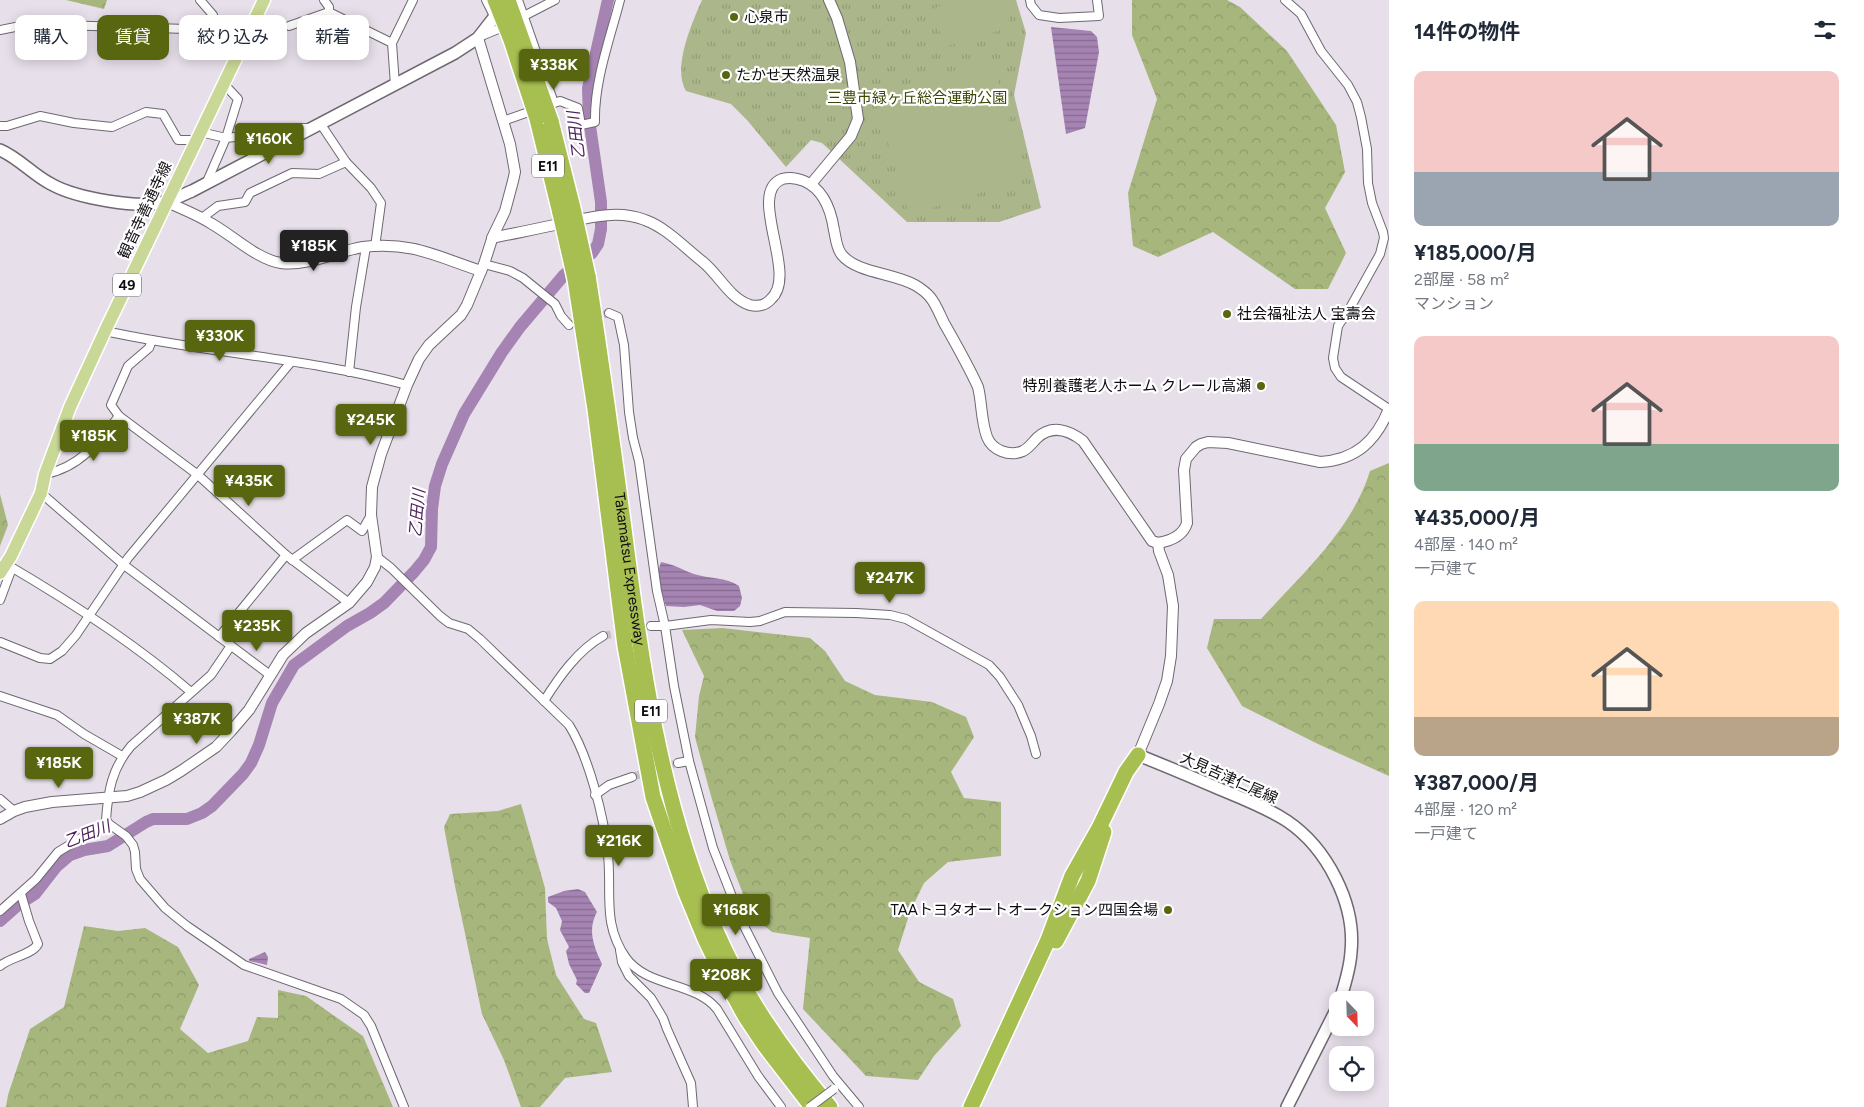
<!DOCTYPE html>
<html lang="ja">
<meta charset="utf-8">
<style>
:root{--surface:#fff;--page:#f6f6f7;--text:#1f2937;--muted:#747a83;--accent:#57660f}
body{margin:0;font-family:Figtree,"Noto Sans JP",sans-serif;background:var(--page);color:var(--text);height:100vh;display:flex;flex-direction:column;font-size:19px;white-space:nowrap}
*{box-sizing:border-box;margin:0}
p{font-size:16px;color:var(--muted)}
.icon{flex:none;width:28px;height:28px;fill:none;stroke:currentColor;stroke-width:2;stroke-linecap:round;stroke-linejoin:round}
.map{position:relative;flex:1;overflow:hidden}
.panel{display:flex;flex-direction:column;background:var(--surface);width:475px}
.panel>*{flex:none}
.banner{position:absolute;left:15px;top:15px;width:475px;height:45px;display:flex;gap:10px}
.needle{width:32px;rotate:157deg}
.tools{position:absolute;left:1329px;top:991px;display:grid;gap:10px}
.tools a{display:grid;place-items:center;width:45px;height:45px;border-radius:10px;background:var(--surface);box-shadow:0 2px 12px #0003;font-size:25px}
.price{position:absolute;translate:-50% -42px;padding:0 11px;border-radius:5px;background:var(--accent);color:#fff;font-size:16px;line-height:32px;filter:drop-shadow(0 1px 2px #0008)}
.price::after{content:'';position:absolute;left:50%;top:30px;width:15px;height:11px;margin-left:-8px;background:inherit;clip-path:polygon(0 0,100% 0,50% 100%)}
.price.active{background:#222;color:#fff}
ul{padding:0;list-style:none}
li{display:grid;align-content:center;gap:10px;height:265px;padding:0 25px}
li span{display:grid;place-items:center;height:155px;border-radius:10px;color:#555}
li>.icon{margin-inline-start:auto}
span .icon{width:90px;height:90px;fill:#fffc;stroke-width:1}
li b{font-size:21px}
h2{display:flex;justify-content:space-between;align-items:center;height:60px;padding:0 25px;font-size:21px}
.tag{padding:0 18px;border-radius:10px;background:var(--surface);box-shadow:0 2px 12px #0003;font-size:18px;line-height:45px}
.tag.active{background:var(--accent);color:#fff}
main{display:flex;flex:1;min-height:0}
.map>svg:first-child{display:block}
.forest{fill:url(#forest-crowns)}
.park{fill:url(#park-tufts)}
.pitch{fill:#abb78a}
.water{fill:url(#water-rules)}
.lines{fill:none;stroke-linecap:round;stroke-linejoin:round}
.river{stroke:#a583b2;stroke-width:12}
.minor-tunnel{stroke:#c7c0c9;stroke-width:8;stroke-dasharray:8 4;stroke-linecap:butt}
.minor-casing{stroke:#6f6871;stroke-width:10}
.tertiary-casing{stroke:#6f6871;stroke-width:12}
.secondary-casing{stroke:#6f6871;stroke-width:14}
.primary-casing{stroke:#fff;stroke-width:15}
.motorway-casing{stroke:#fff;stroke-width:18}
.minor{stroke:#fff;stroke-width:8}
.tertiary{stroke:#fff;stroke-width:10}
.secondary{stroke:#fff;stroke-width:11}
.primary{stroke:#cad897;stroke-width:12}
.motorway{stroke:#a7be51;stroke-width:15}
.minor-bridge-casing{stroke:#6f6871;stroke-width:10;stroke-linecap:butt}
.motorway-bridge-casing{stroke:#fff;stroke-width:18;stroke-linecap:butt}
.minor-bridge{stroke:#fff;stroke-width:8}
.motorway-bridge{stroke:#a7be51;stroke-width:15}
.poi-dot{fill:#57660f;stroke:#fff;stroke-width:2}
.labels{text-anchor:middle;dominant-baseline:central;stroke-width:4.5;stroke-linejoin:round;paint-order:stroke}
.shield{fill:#fff;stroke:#585658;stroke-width:1}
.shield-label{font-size:14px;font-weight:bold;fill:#100d11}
.poi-label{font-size:15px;fill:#100d11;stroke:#fff;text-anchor:start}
.park-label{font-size:15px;fill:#3c4704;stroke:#fff}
.street-label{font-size:15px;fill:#100d11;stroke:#fff}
.water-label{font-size:16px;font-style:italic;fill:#4e225d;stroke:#fff}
</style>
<main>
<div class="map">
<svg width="1389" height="1107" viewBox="0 0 1389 1107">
<defs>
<pattern id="forest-crowns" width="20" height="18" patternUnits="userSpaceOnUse" patternTransform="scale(1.25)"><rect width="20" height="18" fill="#a7b67d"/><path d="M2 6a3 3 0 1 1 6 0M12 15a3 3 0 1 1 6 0" fill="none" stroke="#8f9b6b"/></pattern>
<pattern id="park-tufts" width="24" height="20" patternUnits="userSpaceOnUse" patternTransform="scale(1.25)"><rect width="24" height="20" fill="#abb78a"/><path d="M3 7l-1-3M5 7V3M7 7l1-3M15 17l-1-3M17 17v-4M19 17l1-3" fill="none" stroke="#929c76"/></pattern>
<pattern id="water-rules" width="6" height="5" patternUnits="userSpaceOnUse" patternTransform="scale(1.25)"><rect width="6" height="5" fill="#a583b2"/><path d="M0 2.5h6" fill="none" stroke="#856a8f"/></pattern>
</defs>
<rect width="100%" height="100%" fill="#e7dfea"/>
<!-- forest -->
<g class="forest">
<path d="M66,0h41l-3,9z"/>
<path d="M1132,0h95l13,7 47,44 49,74 9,47 -20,36 21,45 -18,36h-33l-82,-57 -55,25 -25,-11 -5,-53 29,-94 -25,-64z"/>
<path d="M1389,463v313l-71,-32 -76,-38 -35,-58 7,-29h47c40,-44 91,-89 109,-148z"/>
<path d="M0,494l8,31 -8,21z"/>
<path d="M722,628l88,10 15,13 20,30 30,14 57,7 34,15 8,20 -23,35 13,26 37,4v54l-53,6 -24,21 -14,29 -12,38 21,32 34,17 8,27 -27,30 -16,24 -52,-4 -63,-67 7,-71 -38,-6 -21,-17 -21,-55 -19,-64 -16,-59 4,-41 5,-20 -22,-46z"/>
<path d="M521,804l24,84 2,51 9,36 28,44 12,4 16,49 -47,6 -25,29h-19l-17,-47 -22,-46 -27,-128 -11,-59 6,-13 48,-3z"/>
<path d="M84,926l34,5 27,-3 33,19 21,38 -19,44 28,24 40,-12 9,-24 21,1v-28l28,6 57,40 30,71h-387l2,-12 22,-66 34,-22z"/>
</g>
<!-- park -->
<path class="park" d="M702,0h314l10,33 -12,62 27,113 -42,14h-92l-85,-79 -11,-3 -25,27 -39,-47 -16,-16 -45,-13c-14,-23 6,-68 16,-91z"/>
<!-- pitch -->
<g class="pitch">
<path d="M956,0h51l3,8 -2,20 -64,19 -11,-38z"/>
<path d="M992,59l33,120 -116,36 -35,-119z"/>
</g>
<!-- water -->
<g class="water">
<path d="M1051,27l40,4 6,6 2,15 -14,76 -19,6z"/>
<path d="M661,562c15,3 19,7 33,12 15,5 32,3 45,12l3,12 -2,8 -6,5h-17l-17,-6 -16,2 -18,-1c-4,-14 -11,-30 -5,-44z"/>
<path d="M578,889l7,3 12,20c-10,18 -3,35 5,52l-13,29h-4l-9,-9 1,-4 -8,-16 -3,-13 3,-4 -9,-17 2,-9 -6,-13 -8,-6v-5l16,-6z"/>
<path d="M265,952l3,5 -1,8 -18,-4v-2z"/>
</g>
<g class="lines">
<!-- river -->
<path class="river" d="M0,921l18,-16 17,-11 21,-27 14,-12 14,-5 24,-4 38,-24 7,-3h34l15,-6 10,-7 31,-32 8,-11 8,-18 13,-42 22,-38 53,-39 23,-13 14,-10 30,-31 10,-12 7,-13 1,-38 3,-23 7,-22 22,-50 38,-62 18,-25 44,-52 28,-22 6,-9 3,-15v-27l-12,-83 -1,-31 20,-88"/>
<!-- minor-tunnel -->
<g class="minor-tunnel">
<path d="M569,325l40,-12"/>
<path d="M603,636l23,-5"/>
<path d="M632,777l46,-14"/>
</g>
<defs>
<g id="minor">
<path d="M200,0l13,15 2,14"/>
<path d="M324,0l5,7v5l63,31"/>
<path d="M486,0l9,18"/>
<path d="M518,0l36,103"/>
<path d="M1030,0l1,5 8,10 20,3 40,-2 -2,-16"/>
<path d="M1285,0l16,14 20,37 27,34 9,17 4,15 6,32 1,34 4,20 11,29 1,6 -4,16 -30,54 -12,18 -5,32 2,10 6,9 48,32"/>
<path d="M520,18l35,-18"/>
<path d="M289,26l40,-14"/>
<path d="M0,30l30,-6 219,7"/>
<path d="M479,37l29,-12"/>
<path d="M395,85l-3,-42 21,-43"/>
<path d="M503,121l57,-20 18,7 3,17 14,-3c-1,-41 15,-83 25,-122"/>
<path d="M320,123l26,39 25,26 10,15 -6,44"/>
<path d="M0,126h7l33,-10 34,7 38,4 34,-15 17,2 15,26h18"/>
<path d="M200,132l26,6 12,-39 -15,-16"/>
<path d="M206,184l20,-46 36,-4 9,-6h38"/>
<path d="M202,218l16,-12 27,-4 5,-9 42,-20 27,1 27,-12"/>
<path d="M484,264l26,7 13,7 32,26 6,12 8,9"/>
<path d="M609,313l9,4 6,28 5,67 4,26 6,23 18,130 8,35 9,60 15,75 24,87 29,74 36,71 55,83 26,31"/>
<path d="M105,331c100,22 203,27 302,54"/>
<path d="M152,340l-3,8 -21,18 -17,39 8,11 79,59 88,80 63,48"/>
<path d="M349,372l7,-65 10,-60"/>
<path d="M45,474c34,-6 54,-32 74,-58"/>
<path d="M41,493l83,72 146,110"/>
<path d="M377,557l14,11 49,48 9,7 19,6 12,10 89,86c20,32 35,92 39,130 4,38 -6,69 18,103 22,30 68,23 91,51l41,67 23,31"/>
<path d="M292,560l55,-40 15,11 9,-16"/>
<path d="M6,564c65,38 128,79 185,128"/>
<path d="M0,600l12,-32"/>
<path d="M651,626h14l46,-6 39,2 10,-1 25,-9 71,1 34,2 16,4 83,46 11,12 18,28 13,31 5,18"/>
<path d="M219,637l67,-82"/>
<path d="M0,642l40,16 10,1 12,-8 14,-16 52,-77 163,-196"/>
<path d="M230,647l-19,28 -80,71c-19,22 -23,45 -25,74l3,4 17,12 7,9 2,7 1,17 4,10 25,29 22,18 57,39 97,34 23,16 7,11 33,81"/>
<path d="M0,696l57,19 27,19 38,22"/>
<path d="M544,701c15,-24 34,-51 59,-65"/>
<path d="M678,763l11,-2"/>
<path d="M595,795l14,-10 23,-8"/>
<path d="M0,799l14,12"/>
<path d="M0,911l36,-32 22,-27 49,-30"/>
<path d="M620,950l2,12 7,14 22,22 12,20 4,11 24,54 2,24"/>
<path d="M0,966c10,-9 32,-11 38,-22l-9,-23 -8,-27"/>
</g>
<g id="tertiary">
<path d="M811,184l40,-48 7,-17 -8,-57 -13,-44 -8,-18"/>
<path d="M167,202c15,7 31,13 45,22 20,11 46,36 69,39 25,4 57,-12 82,-16 48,-6 75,10 118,24"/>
<path d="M492,238c23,-5 45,-9 67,-14 28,-6 58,-15 86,-4 22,8 40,28 58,42 16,13 27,37 47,43 8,2 16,0 21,-6 28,-24 -25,-106 11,-120 7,-2 15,-1 22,2 19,8 27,29 30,49 2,8 2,18 8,25 15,18 52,18 73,30 5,3 11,7 15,12 6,7 10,18 14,26 12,21 24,42 34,64 4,16 3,34 9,50 5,13 22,20 36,14 6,-3 9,-8 14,-13 15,-14 32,-8 46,3l69,100 6,2c12,-2 25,-7 29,-20l-3,-53 2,-11 10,-12 5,-3 7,-2 20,1 92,19c36,-2 56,-21 69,-53"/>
<path d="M1138,755l21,-51 8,-23 4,-25 2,-50 -5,-31 -9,-24 -1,-8"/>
<path d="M0,819l14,-8 11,-4 27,-5 75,-6 13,-4 26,-12 15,-9 35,-24 15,-16 18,-21 34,-55 23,-22 43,-30 18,-21 8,-15 2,-10 -6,-42 1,-28 9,-33 26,-69 12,-26 10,-14 32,-30 6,-10 17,-41 9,-28 12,-25 8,-30 2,-9 -5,-28 -32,-106"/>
</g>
<g id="secondary">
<path d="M0,150c19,8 33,25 51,34 25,14 90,26 117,17 8,-2 16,-7 24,-10l263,-138 23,-15 25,-32"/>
<path d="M1138,755c28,11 56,23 84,35 22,9 45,18 65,31 40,27 69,83 64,131 -1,17 -6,32 -11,48"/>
<path d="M1287,1107l51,-101"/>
</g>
<path id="primary" d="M0,573l11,-17 30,-63 4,-19 25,-67 35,-76 159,-331"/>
<g id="motorway">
<path d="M537,119l23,94"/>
<path d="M551,121l22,87"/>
<path id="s1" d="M588,276c13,81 24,163 35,245 18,140 37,282 94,412 28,64 68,121 113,174"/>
<path d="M575,279l20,130 30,237 28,151 33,96 19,46 18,37 22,40 20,30 47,61"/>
<path d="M1056,941l32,-60 16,-49"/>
<path d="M971,1107l77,-167 24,-64 27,-48 27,-56 12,-17"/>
</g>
</defs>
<!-- minor casing -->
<use href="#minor" class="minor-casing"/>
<!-- tertiary casing -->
<use href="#tertiary" class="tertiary-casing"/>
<!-- secondary casing -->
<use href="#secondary" class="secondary-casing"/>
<!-- primary casing -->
<use href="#primary" class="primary-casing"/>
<!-- motorway casing -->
<use href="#motorway" class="motorway-casing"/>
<!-- minor -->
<use href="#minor" class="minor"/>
<!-- tertiary -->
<use href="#tertiary" class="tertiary"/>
<!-- secondary -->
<use href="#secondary" class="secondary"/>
<!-- primary -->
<use href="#primary" class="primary"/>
<!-- motorway -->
<use href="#motorway" class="motorway"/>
<defs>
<path id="minor-bridge" d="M810,1107l24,-18"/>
<g id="motorway-bridge">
<path d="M495,0l16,40 26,79"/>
<path d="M508,0l43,121"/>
<path d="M573,208l15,68"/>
<path d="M560,213l15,66"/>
</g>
</defs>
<!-- minor-bridge casing -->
<use href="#minor-bridge" class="minor-bridge-casing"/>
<!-- motorway-bridge casing -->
<use href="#motorway-bridge" class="motorway-bridge-casing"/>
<!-- minor-bridge -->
<use href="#minor-bridge" class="minor-bridge"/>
<!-- motorway-bridge -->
<use href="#motorway-bridge" class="motorway-bridge"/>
</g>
<!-- markers -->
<g class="poi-dot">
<circle cx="734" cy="17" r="5"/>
<circle cx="726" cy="75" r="5"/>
<circle cx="1227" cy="314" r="5"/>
<circle cx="1261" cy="386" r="5"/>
<circle cx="1168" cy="910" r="5"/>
</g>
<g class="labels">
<!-- shield labels -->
<g class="shield">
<rect x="532" y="154.5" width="32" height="23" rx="4"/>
<rect x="113" y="273.5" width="28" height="23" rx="4"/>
<rect x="635" y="699.5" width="32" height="23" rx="4"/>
</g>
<g class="shield-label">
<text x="548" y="166">E11</text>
<text x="127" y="285">49</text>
<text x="651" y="711">E11</text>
</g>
<!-- poi labels -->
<g class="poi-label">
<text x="744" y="17">心泉市</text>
<text x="736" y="75">たかせ天然温泉</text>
<text x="1237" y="314">社会福祉法人 宝壽会</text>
<text x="1251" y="386" text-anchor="end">特別養護老人ホーム クレール高瀬</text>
<text x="1158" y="910" text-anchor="end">TAAトヨタオートオークション四国会場</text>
</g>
<!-- park labels -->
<g class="park-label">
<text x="917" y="98">三豊市緑ヶ丘総合運動公園</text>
</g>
<!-- street labels -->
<g class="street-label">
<text transform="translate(145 210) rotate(-65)">観音寺善通寺線</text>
<text stroke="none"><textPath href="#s1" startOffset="296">Takamatsu Expressway</textPath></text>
<text transform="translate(1229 778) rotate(24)">大見吉津仁尾線</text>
</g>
<!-- water labels -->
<g class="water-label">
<text transform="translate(576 135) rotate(-97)">乙田川</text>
<text transform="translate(417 513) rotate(-85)">乙田川</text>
<text transform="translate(87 834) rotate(-21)">乙田川</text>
</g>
</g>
</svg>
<div class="tools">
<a><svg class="needle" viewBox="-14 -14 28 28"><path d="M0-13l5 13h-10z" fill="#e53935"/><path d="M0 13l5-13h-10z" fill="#747a83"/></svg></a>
<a><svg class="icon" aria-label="locate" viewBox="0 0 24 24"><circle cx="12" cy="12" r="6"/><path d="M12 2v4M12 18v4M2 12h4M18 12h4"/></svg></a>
</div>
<b class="price" style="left:554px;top:91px">¥338K</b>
<b class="price" style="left:269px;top:165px">¥160K</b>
<b class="price active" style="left:314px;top:272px">¥185K</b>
<b class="price" style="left:220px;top:362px">¥330K</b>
<b class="price" style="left:371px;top:446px">¥245K</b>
<b class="price" style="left:94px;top:462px">¥185K</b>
<b class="price" style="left:249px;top:507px">¥435K</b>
<b class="price" style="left:890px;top:604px">¥247K</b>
<b class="price" style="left:257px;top:652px">¥235K</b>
<b class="price" style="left:197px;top:745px">¥387K</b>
<b class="price" style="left:59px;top:789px">¥185K</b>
<b class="price" style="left:619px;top:867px">¥216K</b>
<b class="price" style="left:736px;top:936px">¥168K</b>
<b class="price" style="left:726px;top:1001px">¥208K</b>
<div class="banner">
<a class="tag">購入</a>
<a class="tag active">賃貸</a>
<a class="tag">絞り込み</a>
<a class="tag">新着</a>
</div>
</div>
<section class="panel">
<h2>14件の物件<svg class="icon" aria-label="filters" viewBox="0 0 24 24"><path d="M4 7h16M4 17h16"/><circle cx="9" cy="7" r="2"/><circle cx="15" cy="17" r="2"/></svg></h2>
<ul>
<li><span style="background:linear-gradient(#f6c9c9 65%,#9aa5b1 0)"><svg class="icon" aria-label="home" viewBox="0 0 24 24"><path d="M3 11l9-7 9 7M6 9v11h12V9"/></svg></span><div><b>¥185,000/月</b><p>2部屋 · 58 m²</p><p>マンション</p></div></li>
<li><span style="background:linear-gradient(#f6c9c9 70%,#7fa58c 0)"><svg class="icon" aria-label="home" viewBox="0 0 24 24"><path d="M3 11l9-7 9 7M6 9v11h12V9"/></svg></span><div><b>¥435,000/月</b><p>4部屋 · 140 m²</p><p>一戸建て</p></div></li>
<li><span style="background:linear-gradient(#ffd9b3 75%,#b9a48a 0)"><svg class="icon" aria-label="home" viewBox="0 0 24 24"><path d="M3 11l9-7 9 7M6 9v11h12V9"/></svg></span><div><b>¥387,000/月</b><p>4部屋 · 120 m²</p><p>一戸建て</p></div></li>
</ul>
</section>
</main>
